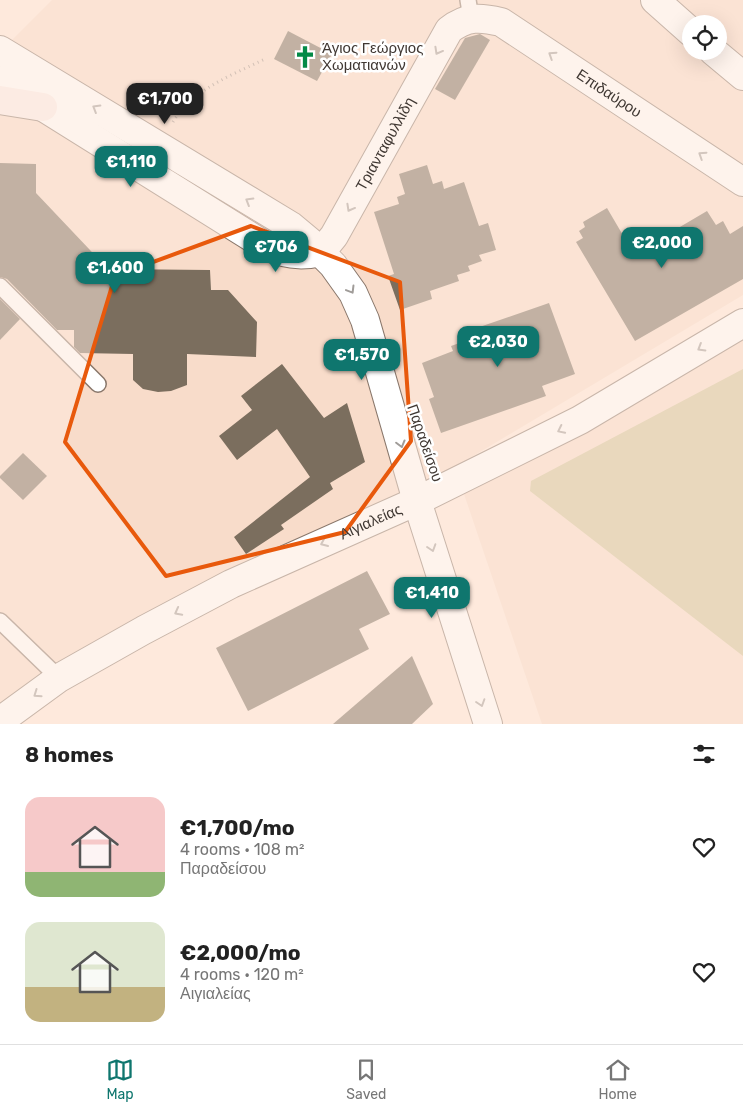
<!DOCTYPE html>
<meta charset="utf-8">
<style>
:root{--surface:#fff;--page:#f6f6f6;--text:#222;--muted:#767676;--line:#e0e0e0;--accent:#0f766e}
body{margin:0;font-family:Rubik,sans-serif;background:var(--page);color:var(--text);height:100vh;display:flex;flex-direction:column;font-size:19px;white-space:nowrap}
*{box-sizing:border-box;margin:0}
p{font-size:16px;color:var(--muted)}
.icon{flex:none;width:28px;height:28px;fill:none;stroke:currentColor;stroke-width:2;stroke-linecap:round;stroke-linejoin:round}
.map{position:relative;height:724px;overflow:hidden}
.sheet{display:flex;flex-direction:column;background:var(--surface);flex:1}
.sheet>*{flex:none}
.fabs{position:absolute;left:682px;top:15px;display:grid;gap:10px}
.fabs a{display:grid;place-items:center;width:45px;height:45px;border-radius:50%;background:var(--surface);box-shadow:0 5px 20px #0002;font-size:25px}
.price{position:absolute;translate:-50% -42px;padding:0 11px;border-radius:10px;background:var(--accent);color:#fff;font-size:16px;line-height:32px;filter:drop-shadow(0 1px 2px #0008)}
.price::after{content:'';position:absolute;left:50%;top:30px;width:15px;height:11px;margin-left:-8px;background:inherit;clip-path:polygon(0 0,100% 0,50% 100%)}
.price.selected{background:#222;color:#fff}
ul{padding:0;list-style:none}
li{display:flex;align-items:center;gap:15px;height:125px;padding:0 25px}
li span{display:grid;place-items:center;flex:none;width:140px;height:100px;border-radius:15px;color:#555}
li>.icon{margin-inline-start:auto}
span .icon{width:60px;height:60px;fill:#fffc;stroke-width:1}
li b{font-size:21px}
h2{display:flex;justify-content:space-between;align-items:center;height:60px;padding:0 25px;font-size:21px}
.tab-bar{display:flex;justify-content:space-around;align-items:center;height:70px;border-top:1px solid var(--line);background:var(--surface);font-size:14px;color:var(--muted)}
.tab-bar a{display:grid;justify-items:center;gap:2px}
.tab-bar .selected{color:var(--accent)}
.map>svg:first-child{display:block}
.built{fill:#f8dcca;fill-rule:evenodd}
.green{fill:#d0c397}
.building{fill:#7b6e5e}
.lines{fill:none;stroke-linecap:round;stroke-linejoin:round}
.service-casing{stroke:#89776b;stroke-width:18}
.minor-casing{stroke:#89776b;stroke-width:30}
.tertiary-casing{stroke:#89776b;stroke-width:30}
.secondary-casing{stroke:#89776b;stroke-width:30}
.path{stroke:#9f9087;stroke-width:3;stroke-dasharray:1 4;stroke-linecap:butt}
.service{stroke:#fff;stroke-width:15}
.minor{stroke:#fff;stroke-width:28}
.tertiary{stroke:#fff;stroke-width:28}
.secondary{stroke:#fbeeeb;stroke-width:28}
.oneway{stroke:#a09c99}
.marked{fill:none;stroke:#e8590c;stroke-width:4;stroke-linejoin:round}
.labels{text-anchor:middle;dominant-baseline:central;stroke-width:5;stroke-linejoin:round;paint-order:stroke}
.poi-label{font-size:15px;fill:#403833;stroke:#fff;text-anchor:start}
.street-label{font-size:15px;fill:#403833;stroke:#fff}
</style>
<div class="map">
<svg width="743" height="724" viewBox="0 0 743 724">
<rect width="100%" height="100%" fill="#fee9dc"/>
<!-- built -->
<g class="built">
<path d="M52,0h691v295l-347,207 -396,212v-662zM691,24h28v27h-28z"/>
<path d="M743,333v391h-201l-78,-230z"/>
</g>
<!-- green -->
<path class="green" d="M743,369v287l-213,-165 1,-10z"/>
<!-- building -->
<g class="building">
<path d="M288,31l44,23 -15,27 -43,-22z"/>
<path d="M480,34l10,6 -35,60 -20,-11 30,-51z"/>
<path d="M0,163l36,1v29l72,76 102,1 1,20h17l29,32 -1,35 -69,-3v31l-16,6 -13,1 -15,-3 -10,-9v-26l-53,-1 -6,-6v-17h-17l-50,-51 -7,-2z"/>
<path d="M427,165l6,19 9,-3 2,8 20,-7 15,44 9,-3 8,27 -17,5 3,6 -14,5 2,5 -13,4 2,6 -29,10 2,8 -32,11 -12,-34 6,-2 -20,-62 25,-8 -2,-7 8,-3 -6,-20z"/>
<path d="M607,208l27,46 73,-43 9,14 7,-4 7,13 13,-8v53l-108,62 -59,-99 7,-4 -4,-7 6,-4 -2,-5z"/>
<path d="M0,299l20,20 -20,21z"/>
<path d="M549,303l26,71 -33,12 4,10 -105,37 -12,-34 5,-2 -12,-34 31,-12 -2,-5 17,-6 -3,-8z"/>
<path d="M282,364l42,54 23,-15 18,59 -35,21 3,6 -52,36 3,4 -38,25 -12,-17 76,-60 -33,-48 -40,31 -18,-24 33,-26 -11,-14z"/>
<path d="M23,453l24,23 -24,24 -23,-22v-2z"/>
<path d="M367,571l23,43 -31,15 10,20 -121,62 -32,-63z"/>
<path d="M412,656l21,48 -21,20h-79z"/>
</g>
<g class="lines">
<defs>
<g id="service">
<path d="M468,0l3,18"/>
<path d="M0,286l98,98"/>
<path d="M0,621l59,57"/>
</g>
<g id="minor">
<path d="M655,0l36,32"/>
<path d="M713,51l30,25"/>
<path id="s1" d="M321,252l13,-16 115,-206c18,-14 31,-13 52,-8l242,160"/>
<path id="s2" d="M0,721l59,-43 85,-48 87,-46 186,-83 163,-81 163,-97"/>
</g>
<g id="tertiary">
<path d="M0,50l291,176 18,15 24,24 20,28 12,27 52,181 71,223"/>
<path d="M0,80l264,165c20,9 35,12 57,7"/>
</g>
<path id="secondary" d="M0,100l43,7"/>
</defs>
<!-- service casing -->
<use href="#service" class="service-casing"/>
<!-- minor casing -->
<use href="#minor" class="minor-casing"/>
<!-- tertiary casing -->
<use href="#tertiary" class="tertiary-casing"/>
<!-- secondary casing -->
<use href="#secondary" class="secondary-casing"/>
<!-- path -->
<path class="path" d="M173,122c20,-33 59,-47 92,-63"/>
<!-- service -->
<use href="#service" class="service"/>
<!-- minor -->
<use href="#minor" class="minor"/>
<!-- tertiary -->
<use href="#tertiary" class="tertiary"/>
<!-- secondary -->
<use href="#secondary" class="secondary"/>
</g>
<!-- one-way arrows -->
<defs><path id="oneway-chevron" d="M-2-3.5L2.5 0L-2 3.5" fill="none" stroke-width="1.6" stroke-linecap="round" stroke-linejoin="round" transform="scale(1.25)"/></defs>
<g class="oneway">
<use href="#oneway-chevron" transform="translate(438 51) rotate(119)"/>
<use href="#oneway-chevron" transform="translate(552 55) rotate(-147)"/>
<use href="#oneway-chevron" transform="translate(96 108) rotate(-149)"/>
<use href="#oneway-chevron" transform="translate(702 155) rotate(-147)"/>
<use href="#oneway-chevron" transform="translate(249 201) rotate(-149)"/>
<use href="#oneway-chevron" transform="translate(350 208) rotate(119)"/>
<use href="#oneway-chevron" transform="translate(351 290) rotate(59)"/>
<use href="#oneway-chevron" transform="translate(701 348) rotate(149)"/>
<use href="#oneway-chevron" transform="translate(561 430) rotate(154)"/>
<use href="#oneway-chevron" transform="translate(401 444) rotate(75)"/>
<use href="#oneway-chevron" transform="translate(324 543) rotate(156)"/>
<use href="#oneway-chevron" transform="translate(432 548) rotate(72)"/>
<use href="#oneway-chevron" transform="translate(178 612) rotate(152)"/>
<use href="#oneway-chevron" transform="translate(37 694) rotate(145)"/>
<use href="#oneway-chevron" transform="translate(481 703) rotate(72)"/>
</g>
<!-- marked area -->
<path d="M0 0H743V724H0ZM251,226l149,56 11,159 -66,91 -179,44 -101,-134 50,-166z" fill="#fee9dc" fill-opacity=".55" fill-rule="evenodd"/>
<path class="marked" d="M251,226l149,56 11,159 -66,91 -179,44 -101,-134 50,-166z"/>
<!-- icons -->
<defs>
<symbol id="church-bare" viewBox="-9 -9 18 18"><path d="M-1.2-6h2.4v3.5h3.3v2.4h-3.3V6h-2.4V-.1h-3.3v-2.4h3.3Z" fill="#028a47" stroke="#fff" stroke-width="2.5" paint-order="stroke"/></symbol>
</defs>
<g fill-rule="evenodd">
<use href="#church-bare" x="289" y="41" width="32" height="32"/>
</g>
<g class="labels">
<!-- poi labels -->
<g class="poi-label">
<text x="322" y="48">Άγιος Γεώργιος<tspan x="322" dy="17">Χωματιανών</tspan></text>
</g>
<!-- street labels -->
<g class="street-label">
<text stroke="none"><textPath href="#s1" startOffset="441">Επιδαύρου</textPath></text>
<text stroke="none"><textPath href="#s1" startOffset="126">Τριανταφυλλίδη</textPath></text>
<text transform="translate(425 443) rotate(71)">Παραδείσου</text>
<text stroke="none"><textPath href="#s2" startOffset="422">Αιγιαλείας</textPath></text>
</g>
</g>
</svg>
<div class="fabs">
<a><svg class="icon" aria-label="locate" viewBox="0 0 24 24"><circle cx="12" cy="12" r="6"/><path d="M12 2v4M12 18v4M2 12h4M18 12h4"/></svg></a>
</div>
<b class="price selected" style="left:165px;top:125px">€1,700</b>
<b class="price" style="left:131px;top:188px">€1,110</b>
<b class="price" style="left:662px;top:269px">€2,000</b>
<b class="price" style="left:276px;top:273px">€706</b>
<b class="price" style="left:115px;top:294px">€1,600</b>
<b class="price" style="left:498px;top:368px">€2,030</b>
<b class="price" style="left:362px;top:381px">€1,570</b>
<b class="price" style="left:432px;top:619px">€1,410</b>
</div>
<section class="sheet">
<h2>8 homes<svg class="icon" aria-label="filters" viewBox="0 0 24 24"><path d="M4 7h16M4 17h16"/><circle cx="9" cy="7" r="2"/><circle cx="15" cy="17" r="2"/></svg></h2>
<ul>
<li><span style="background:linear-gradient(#f6c9c9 75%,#8fb573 0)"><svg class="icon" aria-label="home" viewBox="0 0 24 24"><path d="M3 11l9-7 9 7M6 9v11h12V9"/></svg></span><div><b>€1,700/mo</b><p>4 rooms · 108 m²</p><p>Παραδείσου</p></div><svg class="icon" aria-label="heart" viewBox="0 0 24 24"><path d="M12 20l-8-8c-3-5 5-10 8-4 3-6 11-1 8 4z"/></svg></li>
<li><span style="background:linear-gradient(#dfe7d0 65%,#c2b280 0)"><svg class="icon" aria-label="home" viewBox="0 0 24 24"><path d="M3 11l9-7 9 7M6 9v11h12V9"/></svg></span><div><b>€2,000/mo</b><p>4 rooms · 120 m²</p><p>Αιγιαλείας</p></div><svg class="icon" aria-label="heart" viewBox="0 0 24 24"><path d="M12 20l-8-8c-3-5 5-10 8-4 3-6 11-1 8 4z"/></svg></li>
</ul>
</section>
<nav class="tab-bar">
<a class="selected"><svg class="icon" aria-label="map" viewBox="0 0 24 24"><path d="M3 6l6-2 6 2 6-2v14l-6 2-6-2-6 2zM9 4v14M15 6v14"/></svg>Map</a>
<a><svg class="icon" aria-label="saved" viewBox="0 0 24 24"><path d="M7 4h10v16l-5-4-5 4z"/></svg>Saved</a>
<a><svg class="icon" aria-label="home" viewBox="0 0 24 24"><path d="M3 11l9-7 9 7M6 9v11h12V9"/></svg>Home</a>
</nav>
